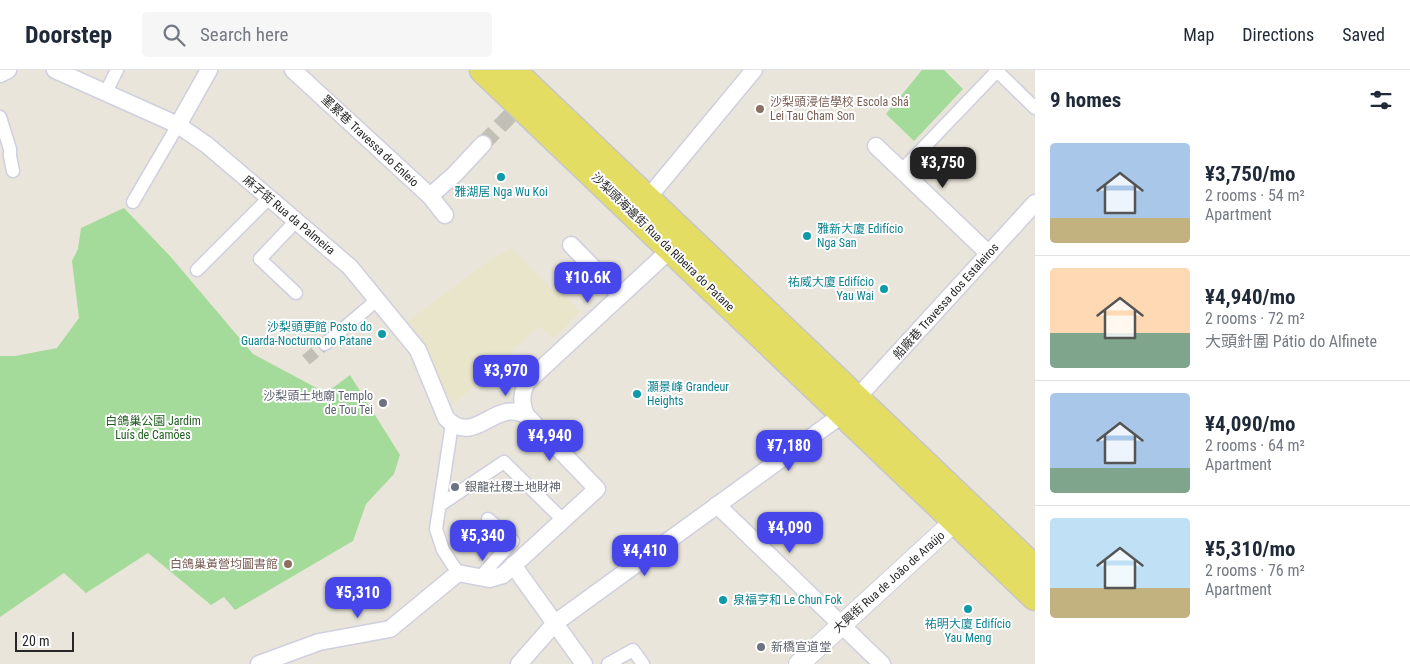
<!DOCTYPE html>
<meta charset="utf-8">
<style>
:root{--surface:#fff;--page:#f6f6f7;--text:#1f2937;--muted:#747a83;--line:#e0e1e3;--accent:#4646ea}
body{margin:0;font-family:"Roboto Condensed","Noto Sans SC",sans-serif;background:var(--page);color:var(--text);height:100vh;display:flex;flex-direction:column;font-size:19px;white-space:nowrap}
*{box-sizing:border-box;margin:0}
p{font-size:16px;color:var(--muted)}
.icon{flex:none;width:28px;height:28px;fill:none;stroke:currentColor;stroke-width:2;stroke-linecap:round;stroke-linejoin:round}
.map{position:relative;flex:1;overflow:hidden}
.drawer{display:flex;flex-direction:column;background:var(--surface);width:375px}
.drawer>*{flex:none}
.scale{position:absolute;left:15px;bottom:12px;width:59px;box-sizing:border-box;padding-left:5px;border:2px solid #272727;border-top:0;font-size:14px;line-height:18px;white-space:nowrap;color:#272727;-webkit-text-stroke:4px #fff;paint-order:stroke}
.price{position:absolute;translate:-50% -42px;padding:0 11px;border-radius:10px;background:var(--accent);color:#fff;font-size:16px;line-height:32px;filter:drop-shadow(0 1px 2px #0008)}
.price::after{content:'';position:absolute;left:50%;top:30px;width:15px;height:11px;margin-left:-8px;background:inherit;clip-path:polygon(0 0,100% 0,50% 100%)}
.price.on{background:#222;color:#fff}
ul{padding:0;list-style:none}
li{display:flex;align-items:center;gap:15px;height:125px;padding:0 15px}
li+li{border-top:1px solid var(--line)}
li span{display:grid;place-items:center;flex:none;width:140px;height:100px;border-radius:5px;color:#555}
li>.icon{margin-inline-start:auto}
span .icon{width:60px;height:60px;fill:#fffc;stroke-width:1}
li b{font-size:21px}
h2{display:flex;justify-content:space-between;align-items:center;height:60px;padding:0 15px;font-size:21px}
header{display:flex;align-items:center;gap:30px;box-sizing:border-box;height:70px;padding:0 25px;background:var(--surface);border-bottom:1px solid var(--line)}
header strong{font-size:24px}
nav{display:flex;gap:28px;margin-inline-start:auto;font-size:18px}
.search{width:350px;height:45px;background:var(--page);display:flex;align-items:center;gap:12px;box-sizing:border-box;padding:0 18px;border-radius:5px;color:var(--muted);font-size:19px}
main{display:flex;flex:1;min-height:0}
.map>svg:first-child{display:block}
.education{fill:#e9e5ca}
.green{fill:#a4db9a}
.lines{fill:none;stroke-linecap:round;stroke-linejoin:round}
.pedestrian-tunnel{stroke:#c2bfb6;stroke-width:12;stroke-dasharray:12 6;stroke-linecap:butt}
.minor-tunnel{stroke:#c2bfb6;stroke-width:16;stroke-dasharray:16 8;stroke-linecap:butt}
.pedestrian-casing{stroke:#cfcfdf;stroke-width:15}
.minor-casing{stroke:#cfcfdf;stroke-width:19}
.tertiary-casing{stroke:#cfcfdf;stroke-width:22}
.primary-casing{stroke:#c7c7c7;stroke-width:29}
.pedestrian{stroke:#fff;stroke-width:12}
.minor{stroke:#fff;stroke-width:16}
.tertiary{stroke:#fff;stroke-width:20}
.primary{stroke:#e4dd64;stroke-width:26}
.education-dot{fill:#8d6e63;stroke:#fff;stroke-width:2}
.culture-dot{fill:#0f9aa8;stroke:#fff;stroke-width:2}
.worship-dot{fill:#6b7280;stroke:#fff;stroke-width:2}
.labels{text-anchor:middle;dominant-baseline:central;stroke-width:4;stroke-linejoin:round;paint-order:stroke}
.education-label{font-size:12px;fill:#785e54;stroke:#fff;text-anchor:start}
.street-label{font-size:12px;fill:#272727;stroke:#fff}
.culture-label{font-size:12px;fill:#0d838f;stroke:#fff;text-anchor:start}
.worship-label{font-size:12px;fill:#5b616d;stroke:#fff;text-anchor:start}
.park-label{font-size:12px;fill:#205d1f;stroke:#fff}
</style>
<header>
<strong>Doorstep</strong>
<div class="search"><svg class="icon" aria-label="search" viewBox="0 0 24 24"><circle cx="10" cy="10" r="6"/><path d="M15 15l6 6"/></svg>Search here</div>
<nav><a>Map</a><a>Directions</a><a>Saved</a></nav>
</header>
<main>
<div class="map">
<svg width="1035" height="594" viewBox="0 0 1035 594">
<rect width="100%" height="100%" fill="#e9e5da"/>
<!-- education -->
<path class="education" d="M512,177l41,44 5,-3 22,24 -27,27 -13,-13 -87,79 -33,-65 -12,-19 82,-61z"/>
<!-- green -->
<g class="green">
<path d="M922,0h22l19,19 -49,52 -28,-27z"/>
<path d="M124,138l46,48 83,98 73,39 24,-18 50,80 -6,19 -28,30 -13,37 -118,69 -11,-13 -13,8 -63,-52 -62,40 -22,-20 -64,44v-261h15l42,-8 22,-30 -7,-57 6,-12 3,-21z"/>
</g>
<g class="lines">
<!-- pedestrian-tunnel -->
<path class="pedestrian-tunnel" d="M306,290l19,-16"/>
<!-- minor-tunnel -->
<path class="minor-tunnel" d="M483,74l37,-39"/>
<defs>
<g id="pedestrian">
<path d="M997,1l38,37"/>
<path d="M106,22l11,-22"/>
<path d="M0,47l10,32v7l3,15"/>
<path d="M902,100l96,-100"/>
<path d="M133,132l45,-77"/>
<path d="M296,151l-36,38 36,34"/>
<path d="M197,200l72,-72"/>
<path d="M325,274l52,-44"/>
<path d="M452,354l-16,105 7,21 15,23"/>
<path d="M440,435l64,-43 59,58"/>
<path d="M480,507l33,-36 -25,-22"/>
<path d="M608,594l25,-14 10,14"/>
</g>
<g id="minor">
<path d="M55,0l123,55 29,20 143,122 68,83 28,68c29,30 48,-20 80,-3l71,74 -94,86 -14,4 -31,-6 -68,56 -71,13 -60,22"/>
<path d="M293,0l137,126 15,19"/>
<path d="M0,4l8,-4"/>
<path d="M178,55l31,-55"/>
<path d="M876,76l113,108"/>
<path d="M430,126l24,-21 29,-31"/>
<path d="M647,129l107,-129"/>
<path d="M571,175l49,50"/>
<path d="M856,329l179,-196"/>
<path d="M526,345c-5,-12 -5,-21 1,-33l144,-133"/>
<path d="M717,435l165,159"/>
<path d="M513,495l71,99"/>
<path d="M519,594l36,-41 288,-209"/>
</g>
<path id="tertiary" d="M799,594l156,-143"/>
<g id="primary">
<path d="M483,0l552,527"/>
<path d="M512,0l523,499"/>
</g>
</defs>
<!-- pedestrian casing -->
<use href="#pedestrian" class="pedestrian-casing"/>
<!-- minor casing -->
<use href="#minor" class="minor-casing"/>
<!-- tertiary casing -->
<use href="#tertiary" class="tertiary-casing"/>
<!-- primary casing -->
<use href="#primary" class="primary-casing"/>
<!-- pedestrian -->
<use href="#pedestrian" class="pedestrian"/>
<!-- minor -->
<use href="#minor" class="minor"/>
<!-- tertiary -->
<use href="#tertiary" class="tertiary"/>
<!-- primary -->
<use href="#primary" class="primary"/>
</g>
<!-- markers -->
<g class="education-dot">
<circle cx="760" cy="39" r="5"/>
<circle cx="288" cy="494" r="5"/>
</g>
<g class="culture-dot">
<circle cx="501" cy="107" r="5"/>
<circle cx="807" cy="166" r="5"/>
<circle cx="884" cy="219" r="5"/>
<circle cx="382" cy="264" r="5"/>
<circle cx="637" cy="324" r="5"/>
<circle cx="723" cy="530" r="5"/>
<circle cx="968" cy="539" r="5"/>
</g>
<g class="worship-dot">
<circle cx="383" cy="333" r="5"/>
<circle cx="455" cy="417" r="5"/>
<circle cx="761" cy="577" r="5"/>
</g>
<g class="labels">
<!-- education labels -->
<g class="education-label">
<text x="770" y="32">沙梨頭浸信學校 Escola Shá<tspan x="770" dy="14">Lei Tau Cham Son</tspan></text>
<text x="278" y="494" text-anchor="end">白鴿巢黃營均圖書館</text>
</g>
<!-- street labels -->
<g class="street-label">
<text transform="translate(370 71) rotate(43)">罣累巷 Travessa do Enleio</text>
<text transform="translate(289 145) rotate(40)">麻子街 Rua da Palmeira</text>
<text transform="translate(663 172) rotate(44)">沙梨頭海邊街 Rua da Ribeira do Patane</text>
<text transform="translate(946 231) rotate(-48)">船廠巷 Travessa dos Estaleiros</text>
<text transform="translate(889 512) rotate(-42)">大興街 Rua de João de Araújo</text>
</g>
<!-- culture labels -->
<g class="culture-label">
<text x="501" y="122" text-anchor="middle">雅湖居 Nga Wu Koi</text>
<text x="817" y="159">雅新大廈 Edifício<tspan x="817" dy="14">Nga San</tspan></text>
<text x="874" y="212" text-anchor="end">祐威大廈 Edifício<tspan x="874" dy="14">Yau Wai</tspan></text>
<text x="372" y="257" text-anchor="end">沙梨頭更館 Posto do<tspan x="372" dy="14">Guarda-Nocturno no Patane</tspan></text>
<text x="647" y="317">灝景峰 Grandeur<tspan x="647" dy="14">Heights</tspan></text>
<text x="733" y="530">泉福亨和 Le Chun Fok</text>
<text x="968" y="554" text-anchor="middle">祐明大廈 Edifício<tspan x="968" dy="14">Yau Meng</tspan></text>
</g>
<!-- worship labels -->
<g class="worship-label">
<text x="373" y="326" text-anchor="end">沙梨頭土地廟 Templo<tspan x="373" dy="14">de Tou Tei</tspan></text>
<text x="465" y="417">銀龍社稷土地財神</text>
<text x="771" y="577">新橋宣道堂</text>
</g>
<!-- park labels -->
<g class="park-label">
<text x="153" y="351">白鴿巢公園 Jardim<tspan x="153" dy="14">Luís de Camões</tspan></text>
</g>
</g>
</svg>
<div class="scale">20 m</div>
<b class="price on" style="left:943px;top:119px">¥3,750</b>
<b class="price" style="left:588px;top:234px">¥10.6K</b>
<b class="price" style="left:506px;top:327px">¥3,970</b>
<b class="price" style="left:550px;top:392px">¥4,940</b>
<b class="price" style="left:789px;top:402px">¥7,180</b>
<b class="price" style="left:790px;top:484px">¥4,090</b>
<b class="price" style="left:483px;top:492px">¥5,340</b>
<b class="price" style="left:645px;top:507px">¥4,410</b>
<b class="price" style="left:358px;top:549px">¥5,310</b>
</div>
<section class="drawer">
<h2>9 homes<svg class="icon" aria-label="filters" viewBox="0 0 24 24"><path d="M4 7h16M4 17h16"/><circle cx="9" cy="7" r="2"/><circle cx="15" cy="17" r="2"/></svg></h2>
<ul>
<li><span style="background:linear-gradient(#a9c7e8 75%,#c2b280 0)"><svg class="icon" aria-label="home" viewBox="0 0 24 24"><path d="M3 11l9-7 9 7M6 9v11h12V9"/></svg></span><div><b>¥3,750/mo</b><p>2 rooms · 54 m²</p><p>Apartment</p></div></li>
<li><span style="background:linear-gradient(#ffd9b3 65%,#7fa58c 0)"><svg class="icon" aria-label="home" viewBox="0 0 24 24"><path d="M3 11l9-7 9 7M6 9v11h12V9"/></svg></span><div><b>¥4,940/mo</b><p>2 rooms · 72 m²</p><p>大頭針圍 Pátio do Alfinete</p></div></li>
<li><span style="background:linear-gradient(#a9c7e8 75%,#7fa58c 0)"><svg class="icon" aria-label="home" viewBox="0 0 24 24"><path d="M3 11l9-7 9 7M6 9v11h12V9"/></svg></span><div><b>¥4,090/mo</b><p>2 rooms · 64 m²</p><p>Apartment</p></div></li>
<li><span style="background:linear-gradient(#bfe0f5 70%,#c2b280 0)"><svg class="icon" aria-label="home" viewBox="0 0 24 24"><path d="M3 11l9-7 9 7M6 9v11h12V9"/></svg></span><div><b>¥5,310/mo</b><p>2 rooms · 76 m²</p><p>Apartment</p></div></li>
</ul>
</section>
</main>
